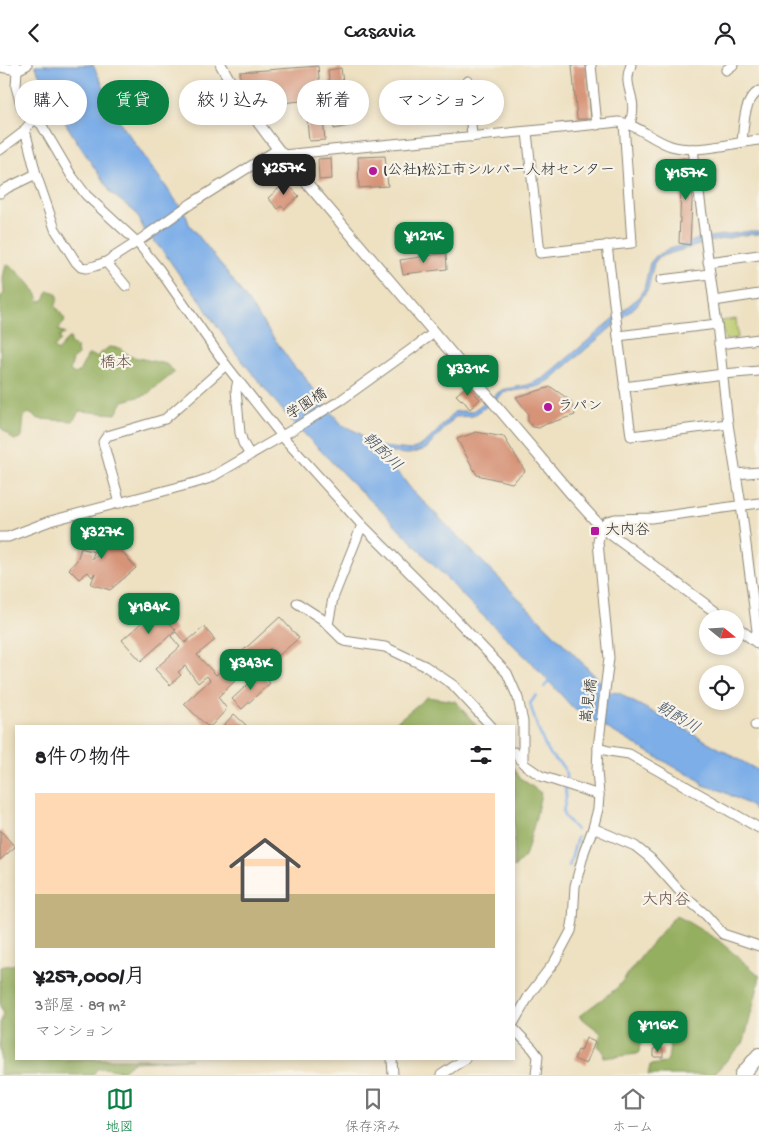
<!DOCTYPE html>
<html lang="ja">
<meta charset="utf-8">
<style>
:root{--surface:#fff;--page:#f2f2f2;--text:#202124;--muted:#757577;--line:#e0e0e0;--accent:#0b8043}
body{margin:0;font-family:"Gochi Hand","Klee One",sans-serif;background:var(--page);color:var(--text);height:100vh;display:flex;flex-direction:column;font-size:19px;white-space:nowrap}
*{box-sizing:border-box;margin:0}
p{font-size:16px;color:var(--muted)}
.icon{flex:none;width:28px;height:28px;fill:none;stroke:currentColor;stroke-width:2;stroke-linecap:round;stroke-linejoin:round}
.map{position:relative;flex:1;overflow:hidden}
.sheet{position:absolute;left:15px;top:660px;width:500px;height:335px;display:flex;flex-direction:column;background:var(--surface);border-radius:0px;box-shadow:0 2px 8px #0003}
.sheet>*{flex:none}
.guide{position:absolute;left:15px;top:15px;width:500px;height:45px;display:flex;gap:10px}
.needle{width:32px;rotate:108deg}
.fabs{position:absolute;left:699px;top:545px;display:grid;gap:10px}
.fabs a{display:grid;place-items:center;width:45px;height:45px;border-radius:50%;background:var(--surface);box-shadow:0 2px 8px #0003;font-size:25px}
.price{position:absolute;translate:-50% -42px;padding:0 11px;border-radius:10px;background:var(--accent);color:#fff;font-size:16px;line-height:32px;filter:drop-shadow(0 1px 2px #0008)}
.price::after{content:'';position:absolute;left:50%;top:30px;width:15px;height:11px;margin-left:-8px;background:inherit;clip-path:polygon(0 0,100% 0,50% 100%)}
.price.on{background:#222;color:#fff}
ul{padding:0;list-style:none}
li{display:grid;align-content:center;gap:10px;height:265px;padding:0 20px}
li span{display:grid;place-items:center;height:155px;border-radius:0px;color:#555}
li>.icon{margin-inline-start:auto}
span .icon{width:90px;height:90px;fill:#fffc;stroke-width:1}
li b{font-size:21px}
h2{display:flex;justify-content:space-between;align-items:center;height:60px;padding:0 20px;font-size:21px}
.tag{padding:0 18px;border-radius:22px;background:var(--surface);box-shadow:0 2px 8px #0003;font-size:18px;line-height:45px}
.tag.on{background:var(--accent);color:#fff}
header{display:flex;justify-content:space-between;align-items:center;height:65px;padding:0 20px;background:var(--surface);font-size:22px;font-weight:600}
.tabs{display:flex;justify-content:space-around;align-items:center;height:70px;border-top:1px solid var(--line);background:var(--surface);font-size:14px;color:var(--muted)}
.tabs a{display:grid;justify-items:center;gap:2px}
.tabs .on{color:var(--accent)}
.map>svg:first-child{display:block}
.green{fill:#bccb6d;stroke:#747b4c}
.forest{fill:#95af60;stroke:#606d46}
.water{fill:#7daee8;stroke:#546c8a}
.lines{fill:none;stroke-linecap:round;stroke-linejoin:round}
.stream{stroke:#7daee8;stroke-width:2.5}
.building{fill:#d69377}
.minor-casing{stroke:#8c8676;stroke-width:11}
.tertiary-casing{stroke:#8c8676;stroke-width:12}
.primary-casing{stroke:#8c8676;stroke-width:16}
.minor{stroke:#fff;stroke-width:9}
.tertiary{stroke:#fff;stroke-width:10}
.primary{stroke:#fff;stroke-width:14}
.poi-dot{fill:#b5179e;stroke:#f7f3e8;stroke-width:2}
.labels{text-anchor:middle;dominant-baseline:central;stroke-width:4.5;stroke-linejoin:round;paint-order:stroke}
.poi-label{font-size:15px;fill:#2b2b2b;stroke:#f7f3e8;text-anchor:start}
.street-label{font-size:15px;fill:#2b2b2b;stroke:#f7f3e8}
.neighbourhood-label{font-size:16px;fill:#674f46;stroke:#f7f3e8}
.water-label{font-size:16px;font-style:italic;fill:#445264;stroke:#f7f3e8}
</style>
<header><svg class="icon" aria-label="back" viewBox="0 0 24 24"><path d="M15 5l-7 7 7 7"/></svg>Casavia<svg class="icon" aria-label="person" viewBox="0 0 24 24"><circle cx="12" cy="8" r="4"/><path d="M4 21q1-7 8-7t8 7"/></svg></header>
<div class="map">
<svg width="759" height="1010" viewBox="0 0 759 1010">
<rect width="100%" height="100%" fill="#f7f3e8"/>
<filter id="ink" filterUnits="userSpaceOnUse"><feTurbulence type="fractalNoise" baseFrequency=".02" numOctaves="2"/><feDisplacementMap in="SourceGraphic" scale="10" xChannelSelector="R" yChannelSelector="G"/><feConvolveMatrix kernelMatrix="1 2 1 2 8 2 1 2 1" color-interpolation-filters="sRGB"/></filter>
<filter id="wash" filterUnits="userSpaceOnUse"><feTurbulence type="fractalNoise" baseFrequency=".0096" numOctaves="4" result="noise"/><feDisplacementMap in="SourceGraphic" scale="20" xChannelSelector="R" yChannelSelector="G"/><feGaussianBlur stdDeviation="1.12" result="paint"/><feColorMatrix in="noise" values="0 0 0 0 0 0 0 0 0 0 0 0 0 0 0 0 0 1.4 0 .05"/><feComposite in="paint" operator="in"/></filter>
<g filter="url(#wash)">
<rect width="100%" height="100%" fill="#eee1c2"/>
<!-- green -->
<path class="green" d="M736,254l2,19 -13,2 -4,-19z"/>
<!-- forest -->
<g class="forest">
<path d="M6,199c11,5 31,25 33,37l5,-1 4,-9c12,0 11,8 7,16l3,2 7,11 -6,9v2l5,1 1,2 -5,2v5l-6,7 4,3 10,-13h2l1,1 -1,4c6,2 7,6 8,12l-5,4 -3,12 5,3 4,-2 9,-17h4l4,2 13,-10 11,1 9,8 37,8 9,8 -29,23 -23,6 -7,13 -37,-3 -6,10 -34,-2 -10,-6 -5,3 -2,21 -8,3 -14,-13v-130l4,-3 -1,-16z"/>
<path d="M427,632l28,4 22,25h-89l12,-7z"/>
<path d="M514,702l5,10 22,16 -6,28 -10,36 -11,11z"/>
<path d="M676,850l42,25 41,35v7l-15,60 -31,33h-65l2,-10 15,-2 3,-4 2,-13 -4,-4h-22l-4,2 -1,8 -2,2 -33,4 -1,-7 -5,-5 3,-13 -22,-17 38,-28 30,-39z"/>
<path d="M16,899v95h175l-58,3 -11,9 -18,-3 -7,1 -4,6h-93l1,-24 -1,-1v-27c4,-6 3,-12 0,-17v-39z"/>
</g>
<!-- water -->
<path class="water" d="M35,0h58l29,60 64,90 3,9 38,48 68,96 9,7 4,8 10,11 7,12 14,15 3,4 17,8 6,9 9,4 36,4c19,-5 31,-24 44,-38l10,-1 7,1 31,-22 26,-5 16,-7 94,-80 6,-9 6,-26 6,-7 16,-8 12,-3 14,-6 52,-8h9v3l-16,1 -30,6 -42,12 -12,4 -5,6 -6,26 -12,17 -86,74 -10,6 -13,3 -22,3 -18,14 -14,10 -18,1 -29,32 -17,5 -30,-2 3,6 19,18 10,13 190,193 -1,9 20,2 8,6 57,30 74,42v42l-10,-8 -29,-15 -17,-5 -4,-5 -30,-16 -95,-55 -41,-45 -61,-59 -86,-90 -31,-29 -67,-69 -58,-71 -9,-15 -10,-13 -12,-20 -18,-21 -16,-23 -22,-26 -4,-10 -4,-6 -24,-19 -5,-8c-26,-39 -53,-77 -71,-120z"/>
<g class="lines">
<!-- stream -->
<g class="stream">
<path d="M544,622l7,-8"/>
<path d="M536,630l-6,9c4,13 12,41 21,51 7,8 17,12 15,25"/>
<path d="M565,722l1,11 -3,14 1,4 12,14"/>
<path d="M569,802l8,-30"/>
</g>
</g>
<g id="blocks">
<!-- building -->
<g class="building">
<path d="M572,0h14l5,54h-14z"/>
<path d="M318,1l4,46h-6v3l-14,1 -1,-15 -30,3 -2,-20 -28,2 -1,-14z"/>
<path d="M341,3l8,58 -15,3 -6,-59z"/>
<path d="M194,20l11,19 -10,7 -11,-19z"/>
<path d="M234,37l5,13 -16,7 -5,-14z"/>
<path d="M323,55l2,20 -16,1 -2,-20z"/>
<path d="M385,91l3,30 -29,2 -1,-31z"/>
<path d="M331,93l1,21 -13,1 -1,-21z"/>
<path d="M682,93l12,1 -4,86 -11,-2z"/>
<path d="M286,117l13,14 -15,13 -3,-3 -3,3 -10,-11z"/>
<path d="M446,188l1,16 -44,5 -3,-14z"/>
<path d="M467,321l13,13 -10,10 -8,-10 -1,1 -5,-5z"/>
<path d="M551,322l20,14 4,14 -29,9 -7,4 -6,-1 -5,-6v-8l-12,-16z"/>
<path d="M476,367l28,5 21,34 -13,12 -35,-8 -20,-36z"/>
<path d="M92,453l18,21 -6,7 1,3 3,-5 6,-2 22,26 -26,22 -19,-6 4,-11 -3,4 -4,-5 -9,7 -10,-10 8,-9 4,-12 13,4 -2,7 4,-3h2l4,-4 -22,-23z"/>
<path d="M157,544l19,21 -35,31 -19,-21z"/>
<path d="M280,552l19,21 -21,18 -8,-8 -52,49 9,12 -16,17h-4l-23,-22 26,-24 -3,-4 -9,7 -13,-17 -7,6 3,3 -11,10 -15,-16 25,-22 -9,-11 5,-4 9,11 19,-16 11,13 -18,15 19,20z"/>
<path d="M260,608l10,10 -28,26 -10,-10z"/>
<path d="M234,649l12,11 -1,1h-22z"/>
<path d="M0,765l15,17 -15,13z"/>
<path d="M586,973l9,4 -9,22 -12,-5 4,-9 3,1z"/>
<path d="M654,983l9,1v8h-9z"/>
</g>
</g>
</g>
<g filter="url(#ink)">
<use href="#blocks" fill-opacity="0" stroke="#8c8676" stroke-width="1"/>
<g class="lines">
<defs>
<g id="minor">
<path d="M15,0l2,5 -1,17 6,21 3,5 16,11 30,51 15,20 51,47 22,27 67,96 56,71 80,89"/>
<path d="M591,0l6,60"/>
<path d="M0,2l17,3 10,-5"/>
<path d="M726,5l7,-5"/>
<path d="M468,16l4,56"/>
<path d="M630,59c2,-7 4,-16 2,-24 -3,-14 -7,-20 -1,-35"/>
<path d="M25,65l11,44 19,55 21,33 5,5 5,1 9,-2 11,-4 31,-20 55,-39 86,-54"/>
<path d="M527,67l13,121 92,-10 -8,-120"/>
<path d="M742,77c2,-17 1,-41 17,-51"/>
<path d="M693,84l24,175 11,100 13,81 16,126 -3,9"/>
<path d="M0,85l21,-16 13,-15"/>
<path d="M283,90c111,-12 223,-21 335,-33 19,2 34,18 53,24 28,8 59,-3 88,-6"/>
<path d="M0,128l7,-5 29,-14"/>
<path d="M607,180l11,91"/>
<path d="M106,197l20,24"/>
<path d="M708,197l51,-7"/>
<path d="M661,215l49,-6"/>
<path d="M714,236l45,-7"/>
<path d="M717,259l-99,12 13,100 97,-12"/>
<path d="M719,279l40,-5"/>
<path d="M238,315l-2,10 4,43 3,10 7,12"/>
<path d="M624,322l99,-13 36,-3"/>
<path d="M736,409l23,-2"/>
<path d="M120,438l-17,-61 4,-6 58,-17 61,-54"/>
<path d="M0,472h8l42,-16 148,-39 12,-4 72,-42 59,-36 93,-67"/>
<path d="M297,538l25,16 22,22 41,6 40,19 28,19 38,41"/>
<path d="M328,560l5,-27 29,-73 89,89 56,59 11,25 5,24v41"/>
<path d="M755,660h4"/>
<path d="M598,683l11,3 20,3 130,74"/>
<path d="M514,687l11,13 16,11 58,19"/>
<path d="M593,763l42,18 15,12 34,38 22,19 17,19 36,12"/>
<path d="M514,957l16,-28 25,-33 16,-30 2,-11 2,-34 9,-34 9,-24 5,-19 1,-14 -2,-25 1,-22 11,-90 -11,-116 3,-15 6,-6 8,-2 36,-1 108,-15"/>
<path d="M514,964l19,20 5,7 -2,19"/>
<path d="M392,994l1,16"/>
<path d="M441,1010l24,-16"/>
</g>
<g id="tertiary">
<path d="M221,0c16,30 36,57 57,84l295,347 28,31 124,92"/>
<path d="M735,561l24,18"/>
</g>
<path id="primary" d="M742,1010l17,-20"/>
</defs>
<!-- minor casing -->
<use href="#minor" class="minor-casing"/>
<!-- tertiary casing -->
<use href="#tertiary" class="tertiary-casing"/>
<!-- primary casing -->
<use href="#primary" class="primary-casing"/>
<!-- minor -->
<use href="#minor" class="minor"/>
<!-- tertiary -->
<use href="#tertiary" class="tertiary"/>
<!-- primary -->
<use href="#primary" class="primary"/>
</g>
</g>
<!-- markers -->
<g class="poi-dot">
<circle cx="373" cy="106" r="5"/>
<circle cx="548" cy="342" r="5"/>
<rect x="590" y="461" width="10" height="10" rx="2.5"/>
</g>
<g class="labels">
<!-- poi labels -->
<g class="poi-label">
<text x="383" y="106">(公社)松江市シルバー人材センター</text>
<text x="558" y="342">ラパン</text>
<text x="605" y="466">大内谷</text>
</g>
<!-- street labels -->
<g class="street-label">
<text transform="translate(307 340) rotate(-32)">学園橋</text>
<text transform="translate(590 636) rotate(-83)">嵩見橋</text>
</g>
<!-- neighbourhood labels -->
<g class="neighbourhood-label">
<text x="116" y="299">橋本</text>
<text x="666" y="836">大内谷</text>
</g>
<!-- water labels -->
<g class="water-label">
<text transform="translate(381 388) rotate(44)">朝酌川</text>
<text transform="translate(677 654) rotate(31)">朝酌川</text>
</g>
</g>
</svg>
<div class="fabs">
<a><svg class="needle" viewBox="-14 -14 28 28"><path d="M0-13l5 13h-10z" fill="#e53935"/><path d="M0 13l5-13h-10z" fill="#757577"/></svg></a>
<a><svg class="icon" aria-label="locate" viewBox="0 0 24 24"><circle cx="12" cy="12" r="6"/><path d="M12 2v4M12 18v4M2 12h4M18 12h4"/></svg></a>
</div>
<b class="price on" style="left:284px;top:131px">¥257K</b>
<b class="price" style="left:686px;top:136px">¥157K</b>
<b class="price" style="left:424px;top:199px">¥121K</b>
<b class="price" style="left:468px;top:332px">¥331K</b>
<b class="price" style="left:102px;top:495px">¥327K</b>
<b class="price" style="left:149px;top:570px">¥184K</b>
<b class="price" style="left:251px;top:626px">¥343K</b>
<b class="price" style="left:658px;top:988px">¥116K</b>
<div class="guide">
<a class="tag">購入</a>
<a class="tag on">賃貸</a>
<a class="tag">絞り込み</a>
<a class="tag">新着</a>
<a class="tag">マンション</a>
</div>
<section class="sheet">
<h2>8件の物件<svg class="icon" aria-label="filters" viewBox="0 0 24 24"><path d="M4 7h16M4 17h16"/><circle cx="9" cy="7" r="2"/><circle cx="15" cy="17" r="2"/></svg></h2>
<ul>
<li><span style="background:linear-gradient(#ffd9b3 65%,#c2b280 0)"><svg class="icon" aria-label="home" viewBox="0 0 24 24"><path d="M3 11l9-7 9 7M6 9v11h12V9"/></svg></span><div><b>¥257,000/月</b><p>3部屋 · 89 m²</p><p>マンション</p></div></li>
</ul>
</section>
</div>
<nav class="tabs">
<a class="on"><svg class="icon" aria-label="map" viewBox="0 0 24 24"><path d="M3 6l6-2 6 2 6-2v14l-6 2-6-2-6 2zM9 4v14M15 6v14"/></svg>地図</a>
<a><svg class="icon" aria-label="saved" viewBox="0 0 24 24"><path d="M7 4h10v16l-5-4-5 4z"/></svg>保存済み</a>
<a><svg class="icon" aria-label="home" viewBox="0 0 24 24"><path d="M3 11l9-7 9 7M6 9v11h12V9"/></svg>ホーム</a>
</nav>
